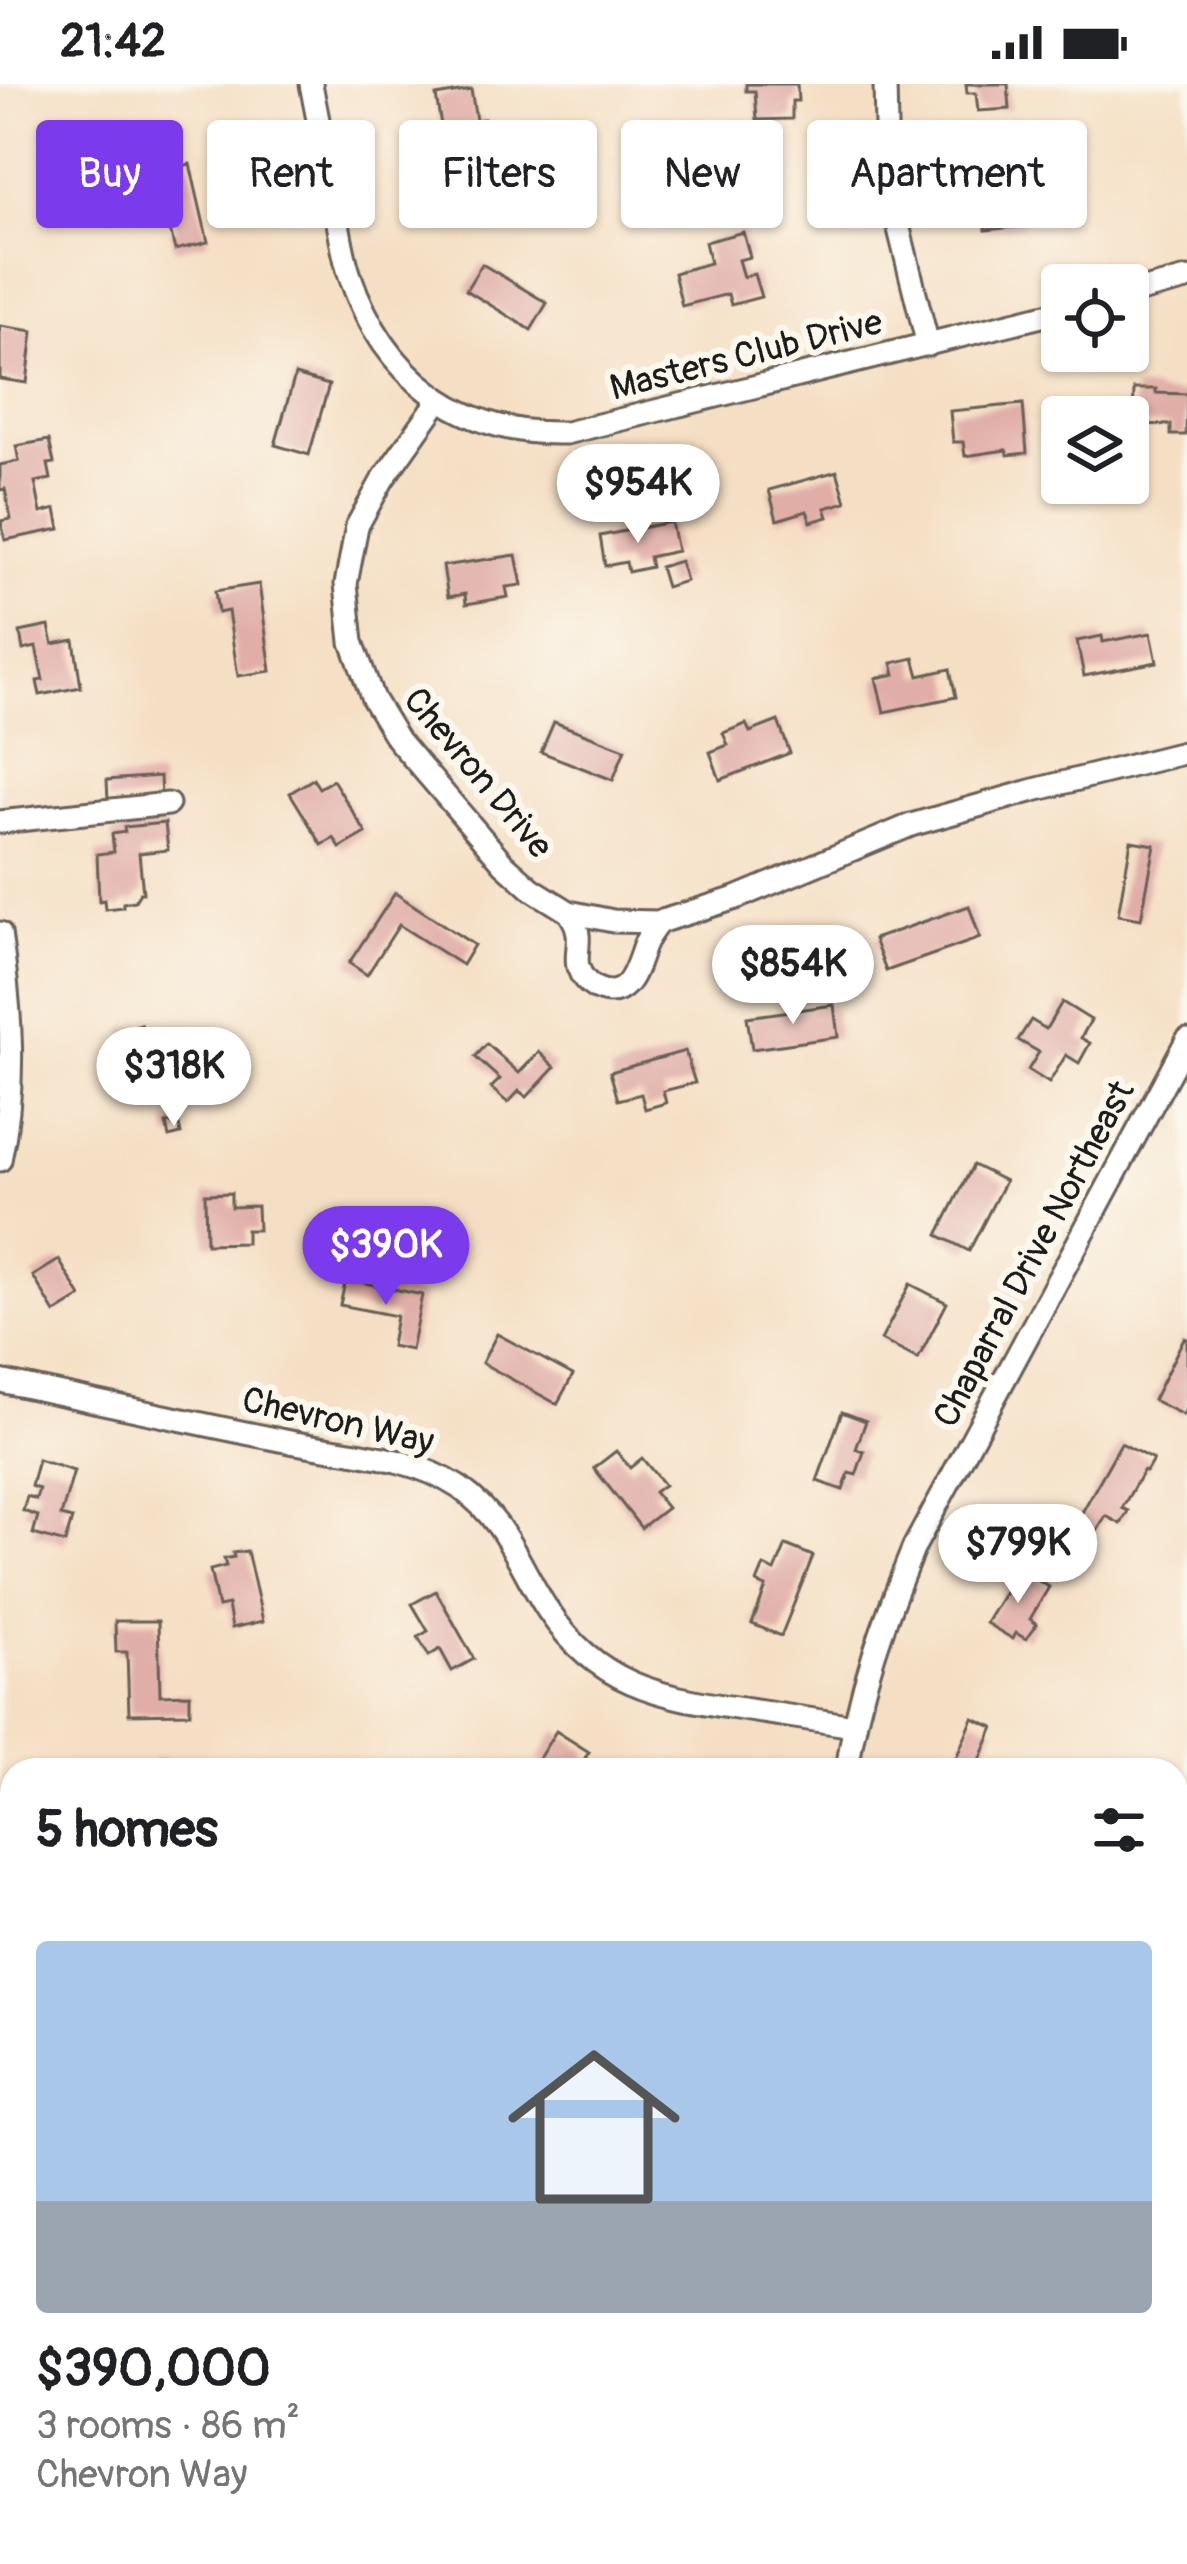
<!DOCTYPE html>
<meta charset="utf-8">
<style>
:root{--surface:#fff;--page:#f2f2f2;--text:#202124;--muted:#757577;--line:#e0e0e0;--accent:#7c3aed}
body{margin:0;font-family:Pangolin,sans-serif;background:var(--page);color:var(--text);height:100vh;display:flex;flex-direction:column;font-size:45px;white-space:nowrap}
*{box-sizing:border-box;margin:0}
p{font-size:39px;color:var(--muted)}
.icon{flex:none;width:66px;height:66px;fill:none;stroke:currentColor;stroke-width:2;stroke-linecap:round;stroke-linejoin:round}
.map{position:relative;flex:1;overflow:hidden}
.drawer{position:absolute;left:0px;top:1674px;width:1188px;height:807px;display:flex;flex-direction:column;background:var(--surface);border-radius:36px 36px 0 0;box-shadow:0 3px 9px #0004}
.drawer>*{flex:none}
.hud{position:absolute;left:36px;top:36px;width:1116px;height:108px;display:flex;gap:24px}
.controls{position:absolute;left:1041px;top:180px;display:grid;gap:24px}
.controls a{display:grid;place-items:center;width:108px;height:108px;border-radius:12px;background:var(--surface);box-shadow:0 3px 9px #0004;font-size:60px}
.price{position:absolute;translate:-50% -102px;padding:0 27px;border-radius:42px;background:#fff;color:#222;font-size:39px;line-height:78px;filter:drop-shadow(0 3px 6px #0008)}
.price::after{content:'';position:absolute;left:50%;top:72px;width:36px;height:27px;margin-left:-18px;background:inherit;clip-path:polygon(0 0,100% 0,50% 100%)}
.price.selected{background:var(--accent);color:#fff}
ul{padding:0;list-style:none}
li{display:grid;align-content:center;gap:24px;height:636px;padding:0 36px}
li+li{border-top:3px solid var(--line)}
li span{display:grid;place-items:center;height:372px;border-radius:12px;color:#555}
li>.icon{margin-inline-start:auto}
span .icon{width:216px;height:216px;fill:#fffc;stroke-width:1}
li b{font-size:51px}
h2{display:flex;justify-content:space-between;align-items:center;height:144px;padding:0 36px;font-size:51px}
.tag{padding:0 42px;border-radius:12px;background:var(--surface);box-shadow:0 3px 9px #0004;font-size:42px;line-height:108px}
.tag.selected{background:var(--accent);color:#fff}
.status{display:flex;justify-content:space-between;align-items:center;height:84px;padding:0 60px;background:var(--surface);direction:ltr}
.status svg{height:33px;fill:currentColor}
.map>svg:first-child{display:block}
.green{fill:#b0d680;stroke:#66794e;stroke-width:3}
.building{fill:#e0ada7}
.lines{fill:none;stroke-linecap:round;stroke-linejoin:round}
.minor-casing{stroke:#686057;stroke-width:27}
.tertiary-casing{stroke:#686057;stroke-width:30}
.minor{stroke:#fff;stroke-width:21}
.tertiary{stroke:#fff;stroke-width:24}
.labels{text-anchor:middle;dominant-baseline:central;stroke-width:12;stroke-linejoin:round;paint-order:stroke}
.street-label{font-size:36px;fill:#1c1c1c;stroke:#fbf7ec}
</style>
<div class="status"><b>21:42</b><svg viewBox="0 0 49 12"><path d="M0 12V9h3v3zM5 12V6h3v6zM10 12V3h3v9zM15 12V0h3v12zM26 1h20v11H26zM47 4h2v5h-2z"/></svg></div>
<div class="map">
<svg width="1187" height="2480" viewBox="0 0 1187 2480">
<rect width="100%" height="100%" fill="#fbf7ec"/>
<filter id="ink" filterUnits="userSpaceOnUse"><feTurbulence type="fractalNoise" baseFrequency=".00833" numOctaves="2"/><feDisplacementMap in="SourceGraphic" scale="24" xChannelSelector="R" yChannelSelector="G"/><feConvolveMatrix kernelMatrix="1 2 1 2 8 2 1 2 1" color-interpolation-filters="sRGB"/></filter>
<filter id="wash" filterUnits="userSpaceOnUse"><feTurbulence type="fractalNoise" baseFrequency=".004" numOctaves="4" result="noise"/><feDisplacementMap in="SourceGraphic" scale="48" xChannelSelector="R" yChannelSelector="G"/><feGaussianBlur stdDeviation="2.7" result="paint"/><feColorMatrix in="noise" values="0 0 0 0 0 0 0 0 0 0 0 0 0 0 0 0 0 1.4 0 .05"/><feComposite in="paint" operator="in"/></filter>
<g filter="url(#wash)">
<rect width="100%" height="100%" fill="#f5dfc4"/>
<!-- green -->
<g class="green">
<path d="M1176,2342l11,4v39l-11,29z"/>
<path d="M868,2469h105l-4,11h-105z"/>
<path d="M1029,2469h106l-4,11h-106z"/>
</g>
<g id="blocks">
<!-- building -->
<g class="building">
<path d="M746,0h51l1,17h-6v18l-35,1 -2,-29h-9z"/>
<path d="M966,0h42l2,25 -32,2 -2,-18h-9z"/>
<path d="M471,6l5,30 8,-1 6,29 -10,1 4,22 -34,6 -14,-81z"/>
<path d="M1027,69l2,18 -6,1 5,32 -8,1 3,21 -37,4 -9,-71z"/>
<path d="M190,80l18,78 -33,8 -5,-20 7,-1 -5,-20 -11,2 -4,-18 9,-3 -4,-19z"/>
<path d="M743,148l7,25 -12,3 5,17 11,-3 7,23 -30,8 -3,-11 -46,12 -8,-33 36,-10 -5,-21z"/>
<path d="M482,180l65,39 -16,27 -65,-40z"/>
<path d="M0,242l33,5 -6,52 -27,-4z"/>
<path d="M295,291l34,10 -20,70 -34,-10z"/>
<path d="M1134,305h22v4l31,1 -1,41h-15v-10l-38,-1z"/>
<path d="M1023,320l4,49 -19,2 -2,-5 -41,6 -2,-14h-10l-3,-31z"/>
<path d="M49,356l5,23 -6,1 3,15 -16,3 6,31 15,-4 4,20 -55,11 -4,-19 10,-2 -6,-30 -5,1v-25l19,-4 -3,-15z"/>
<path d="M837,387l9,31 -21,6 3,9 -17,5 -4,-11 -30,9 -8,-30z"/>
<path d="M671,438l6,29 -28,6 2,10 -23,5 -2,-10 -21,4 -5,-30z"/>
<path d="M516,471l6,30 -16,2 2,10 -42,7 -1,-10 -17,3 -5,-31z"/>
<path d="M680,477l6,20 -20,6 -6,-20z"/>
<path d="M259,500l12,87 -33,5 -10,-65 -10,2 -3,-22z"/>
<path d="M49,542l4,18 21,-4 7,47 -41,8 -3,-14 6,-1 -7,-33 -13,3 -3,-18z"/>
<path d="M1151,549l6,29 -73,14 -7,-35 25,-5 1,6z"/>
<path d="M914,574l5,18 31,-7 6,28 -72,15 -8,-34 19,-4 -3,-11z"/>
<path d="M778,637l12,32 -70,27 -10,-28 18,-7 -5,-12 23,-9 4,8z"/>
<path d="M554,638l71,27 -12,31 -72,-28z"/>
<path d="M160,692l1,22 -53,3 -1,-21z"/>
<path d="M313,695l6,9 14,-8 33,53 -26,15 -6,-10 -12,7 -32,-52z"/>
<path d="M165,739l3,27 -29,3 4,40h-3l-5,8 -12,2v4l-18,2 -1,-9 -5,1 -2,-47 17,-2 -2,-18 13,-2 -1,-5z"/>
<path d="M1131,757l24,4 -14,74 -23,-4z"/>
<path d="M395,809l79,52 -12,20 -63,-40 -32,50 -18,-12z"/>
<path d="M969,822l11,32 -94,33 -12,-32z"/>
<path d="M1062,918l29,18 -10,18 9,5 -11,20 -13,-8 -17,28 -21,-13 11,-18 -21,-12 13,-20 15,9z"/>
<path d="M834,921l4,32 -86,12 -5,-32z"/>
<path d="M141,940l5,16 16,-5 8,26 -6,1 10,35 -25,8 -8,-26 4,-1 -10,-31 -7,2 -5,-19z"/>
<path d="M487,960l32,29 20,-21 16,15 -28,30 -8,-6 -11,12 -17,-15 9,-9 -25,-22z"/>
<path d="M685,967l10,32 -32,8 3,12 -21,6 -4,-15 -23,6 -8,-28z"/>
<path d="M178,1037l3,13 -12,3 -3,-13z"/>
<path d="M973,1081l32,16 -36,70 -31,-16z"/>
<path d="M231,1109v14l26,-1 1,24h-12v13l-40,1 -1,-50z"/>
<path d="M59,1176l22,37 -26,16 -22,-37z"/>
<path d="M346,1195l76,16 -11,55 -20,-4 5,-30 -56,-11z"/>
<path d="M910,1200l37,19 -29,56 -37,-19z"/>
<path d="M497,1250l76,41 -16,29 -75,-41z"/>
<path d="M1184,1254l3,1v68l-4,8 -30,-15z"/>
<path d="M842,1328l24,9 -10,28 8,3 -8,23 -7,-2 -6,17 -26,-9z"/>
<path d="M1121,1359l32,17 -7,12 -3,-1 -21,37 6,3 -7,13 -15,-8 -10,17 -20,-10z"/>
<path d="M616,1367l14,17 12,-10 22,27 -10,7 13,16 -26,20 -47,-60z"/>
<path d="M38,1376l36,11 -13,45 11,3 -7,24 -32,-9 5,-18 -15,-5 4,-15 9,3 3,-10 -8,-3z"/>
<path d="M786,1461l27,11 -32,80 -29,-12 14,-37 -9,-4 7,-17 11,5z"/>
<path d="M247,1467l16,70 -31,7 -4,-23 -10,2 -8,-37 16,-4 -2,-7 10,-2 -1,-4z"/>
<path d="M1019,1485l30,18 -19,32 7,5 -11,15 -10,-6 -3,6 -27,-16z"/>
<path d="M436,1507l38,68 -22,12 -12,-22 -11,7 -11,-19 10,-6 -16,-27z"/>
<path d="M115,1537h43l2,74 30,-1v19l-61,1 -2,-62h-11z"/>
<path d="M973,1634l21,9 -18,43h-25z"/>
<path d="M556,1647l33,21 -4,6 20,12h-51l-16,-10z"/>
<path d="M154,1674l25,4 -1,8h-26z"/>
<path d="M1176,1837l8,1 -6,37h-2z"/>
<path d="M10,2298l2,32 -12,10v-34z"/>
<path d="M85,2469h46l-6,11h-45z"/>
<path d="M307,2469l21,7 -1,4h-24z"/>
<path d="M988,2469h30l4,1 -4,10h-35z"/>
<path d="M1144,2470l27,10h-30z"/>
</g>
</g>
</g>
<g filter="url(#ink)">
<use href="#blocks" fill-opacity="0" stroke="#686057" stroke-width="3"/>
<g class="lines">
<defs>
<g id="minor">
<path d="M311,0c8,43 17,85 25,128 4,21 7,44 14,64 34,100 110,160 216,157l496,-122"/>
<path d="M885,0l1,43 6,74 36,144"/>
<path d="M1128,210l59,-15"/>
<path d="M439,316l-56,79 -26,47 -11,58 6,58 21,57 25,41 106,124 28,25 37,23 44,9 46,1 77,-24 175,-73 123,-35 153,-38"/>
<path d="M0,738l168,-18"/>
<path d="M569,828c3,5 7,11 8,17 4,12 -2,25 1,38 3,9 8,16 17,21 34,16 41,-21 49,-42 3,-9 9,-16 15,-24"/>
<path d="M0,849c11,75 17,152 0,227"/>
<path d="M0,1297c95,20 190,41 285,60 58,12 124,13 175,47 47,33 59,79 89,124 49,72 108,84 187,96 39,6 79,12 118,18"/>
<path d="M847,1686c11,-78 37,-150 67,-223l273,-507"/>
<path d="M1176,1979l11,1"/>
<path d="M0,2181l12,-16"/>
</g>
<g id="tertiary">
<path d="M0,1939l12,11"/>
<path d="M694,2469l17,11"/>
</g>
</defs>
<!-- minor casing -->
<use href="#minor" class="minor-casing"/>
<!-- tertiary casing -->
<use href="#tertiary" class="tertiary-casing"/>
<!-- minor -->
<use href="#minor" class="minor"/>
<!-- tertiary -->
<use href="#tertiary" class="tertiary"/>
</g>
</g>
<g class="labels">
<!-- street labels -->
<g class="street-label">
<text transform="translate(746 271) rotate(-14)">Masters Club Drive</text>
<text transform="translate(478 689) rotate(50)">Chevron Drive</text>
<text transform="translate(1034 1170) rotate(-62)">Chaparral Drive Northeast</text>
<text transform="translate(338 1337) rotate(13)">Chevron Way</text>
</g>
</g>
</svg>
<div class="controls">
<a><svg class="icon" aria-label="locate" viewBox="0 0 24 24"><circle cx="12" cy="12" r="6"/><path d="M12 2v4M12 18v4M2 12h4M18 12h4"/></svg></a>
<a><svg class="icon" aria-label="layers" viewBox="0 0 24 24"><path d="M12 4l9 5-9 5-9-5zM3 14l9 5 9-5"/></svg></a>
</div>
<b class="price" style="left:638px;top:462px">$954K</b>
<b class="price" style="left:793px;top:943px">$854K</b>
<b class="price" style="left:174px;top:1045px">$318K</b>
<b class="price selected" style="left:386px;top:1224px">$390K</b>
<b class="price" style="left:1018px;top:1522px">$799K</b>
<div class="hud">
<a class="tag selected">Buy</a>
<a class="tag">Rent</a>
<a class="tag">Filters</a>
<a class="tag">New</a>
<a class="tag">Apartment</a>
</div>
<section class="drawer">
<h2>5 homes<svg class="icon" aria-label="filters" viewBox="0 0 24 24"><path d="M4 7h16M4 17h16"/><circle cx="9" cy="7" r="2"/><circle cx="15" cy="17" r="2"/></svg></h2>
<ul>
<li><span style="background:linear-gradient(#a9c7e8 70%,#9aa5b1 0)"><svg class="icon" aria-label="home" viewBox="0 0 24 24"><path d="M3 11l9-7 9 7M6 9v11h12V9"/></svg></span><div><b>$390,000</b><p>3 rooms · 86 m²</p><p>Chevron Way</p></div></li>
</ul>
</section>
</div>
